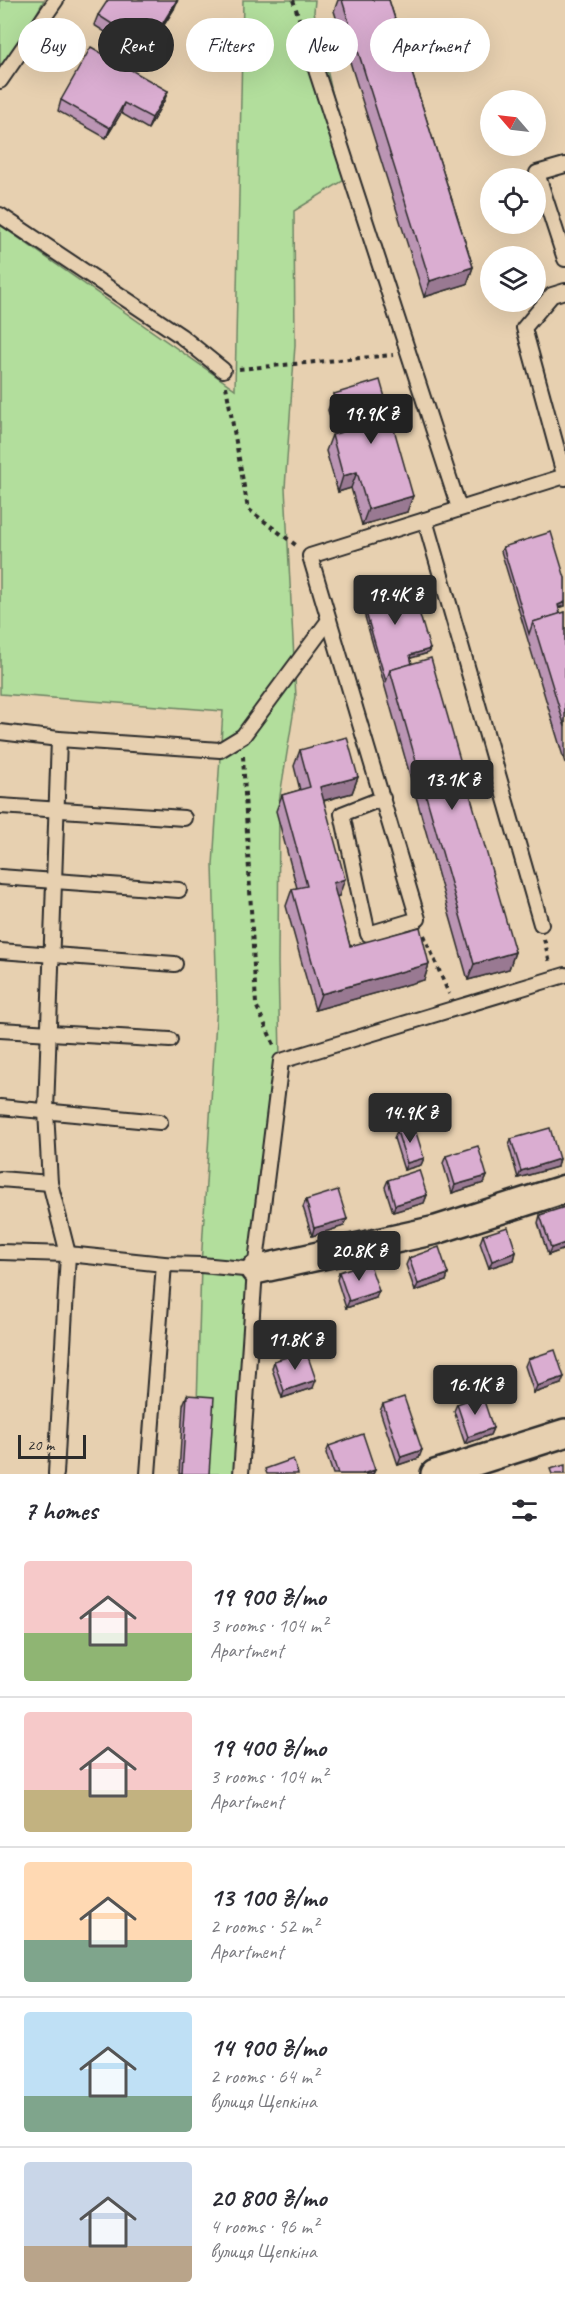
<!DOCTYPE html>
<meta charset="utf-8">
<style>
:root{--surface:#fff;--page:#f2f2f3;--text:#2b2b33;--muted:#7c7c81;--line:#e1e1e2;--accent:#2b2b2b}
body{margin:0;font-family:Caveat,sans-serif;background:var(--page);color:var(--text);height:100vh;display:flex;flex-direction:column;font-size:22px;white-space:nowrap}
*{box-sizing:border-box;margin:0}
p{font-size:20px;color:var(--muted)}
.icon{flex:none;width:33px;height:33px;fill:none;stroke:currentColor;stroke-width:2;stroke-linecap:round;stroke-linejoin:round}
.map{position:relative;height:1474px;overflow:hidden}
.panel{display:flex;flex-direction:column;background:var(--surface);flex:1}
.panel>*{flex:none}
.banner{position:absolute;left:18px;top:18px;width:530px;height:54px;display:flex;gap:12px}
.needle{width:39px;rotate:298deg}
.fabs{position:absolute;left:480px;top:90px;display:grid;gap:12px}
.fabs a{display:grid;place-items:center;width:66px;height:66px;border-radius:50%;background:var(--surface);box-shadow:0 6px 24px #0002;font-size:30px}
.scale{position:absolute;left:18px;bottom:15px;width:68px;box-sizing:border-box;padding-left:6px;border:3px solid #2b2b2b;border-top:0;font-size:16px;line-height:21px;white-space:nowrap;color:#2b2b2b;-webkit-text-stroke:4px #e7d0b0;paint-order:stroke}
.price{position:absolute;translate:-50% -51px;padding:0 14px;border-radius:6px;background:var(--accent);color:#fff;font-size:20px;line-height:39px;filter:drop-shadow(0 2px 3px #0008)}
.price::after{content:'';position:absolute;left:50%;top:36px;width:18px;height:14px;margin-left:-9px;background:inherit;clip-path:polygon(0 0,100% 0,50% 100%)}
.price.on{background:#222;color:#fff}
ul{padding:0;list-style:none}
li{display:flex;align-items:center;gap:18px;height:150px;padding:0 24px}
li+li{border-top:2px solid var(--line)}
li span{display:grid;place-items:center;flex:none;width:168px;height:120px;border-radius:6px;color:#555}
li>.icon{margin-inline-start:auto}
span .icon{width:72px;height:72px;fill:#fffc;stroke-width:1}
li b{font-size:26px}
h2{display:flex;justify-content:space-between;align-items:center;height:72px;padding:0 24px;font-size:26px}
.tag{padding:0 21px;border-radius:27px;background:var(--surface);box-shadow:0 6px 24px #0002;font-size:21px;line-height:54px}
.tag.on{background:var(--accent);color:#fff}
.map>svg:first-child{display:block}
.green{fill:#b2de9c;stroke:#6e8464;stroke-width:1.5}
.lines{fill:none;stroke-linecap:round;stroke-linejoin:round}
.service-casing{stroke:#2b2b2b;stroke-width:18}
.minor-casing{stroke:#2b2b2b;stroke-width:32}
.path{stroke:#2b2b2b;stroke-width:4;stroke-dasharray:4.5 4.5;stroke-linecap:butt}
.service{stroke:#e7d0b0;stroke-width:14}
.minor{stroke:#e7d0b0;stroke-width:27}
.wall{fill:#bb95b4;stroke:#2b2b2b;stroke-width:1.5}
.shaded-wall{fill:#997992;stroke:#2b2b2b;stroke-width:1.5}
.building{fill:#daadd1;stroke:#2b2b2b;stroke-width:1.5}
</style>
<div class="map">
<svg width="565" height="1474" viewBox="0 0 565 1474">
<rect width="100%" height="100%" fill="#e7d0b0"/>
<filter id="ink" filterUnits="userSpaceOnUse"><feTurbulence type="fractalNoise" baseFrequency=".0167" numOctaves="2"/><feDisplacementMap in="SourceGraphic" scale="12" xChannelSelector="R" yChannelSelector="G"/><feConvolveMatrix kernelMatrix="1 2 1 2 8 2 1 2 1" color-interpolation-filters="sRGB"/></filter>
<g filter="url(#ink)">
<!-- green -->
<g class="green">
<path d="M0,0h44l-44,79z"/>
<path d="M243,0h72l-1,12 37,164 -57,35 1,134 -10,143 11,209 -17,105 -1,160 3,144 -44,368h-31l-9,-68 4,-141 16,-262 -4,-138 10,-154 -223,-17v-469l235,164z"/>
</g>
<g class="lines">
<defs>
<g id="service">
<path d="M308,45l151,463"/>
<path d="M0,81l56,-81"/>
<path d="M565,165l-28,8 28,86"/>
<path d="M0,215l181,121 42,34"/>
<path d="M565,291l-13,4 -28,33 41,150"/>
<path d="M425,520l116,404"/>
<path d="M0,732l59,7 161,11 23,-14 86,-116"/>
<path d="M383,798l-41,16 26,120 50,-15 -108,-363 255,-80"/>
<path d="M0,806l184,12"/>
<path d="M0,877l179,13"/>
<path d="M0,951l175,13"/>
<path d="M0,1030l170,10"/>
<path d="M0,1107l160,15"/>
<path d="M0,1179l50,4"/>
<path d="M0,1252l68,2 96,10 37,1 54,5 26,-209 284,-86"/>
<path d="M56,1474l12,-220 -18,-71 -4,-72 13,-372"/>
<path d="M148,1474l16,-210"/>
<path d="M241,1474l14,-204"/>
</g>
<g id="minor">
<path d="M255,1270l181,-40 129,-41"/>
<path d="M435,1474l130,-41"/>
</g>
</defs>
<!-- service casing -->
<use href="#service" class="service-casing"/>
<!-- minor casing -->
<use href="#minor" class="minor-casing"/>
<!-- path -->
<g class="path">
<path d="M293,0l10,30"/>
<path d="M239,369l154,-14"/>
<path d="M226,386l22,123 49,37"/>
<path d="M243,756l13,249 19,42"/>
<path d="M424,935l25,59"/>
<path d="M544,939l6,24"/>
</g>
<!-- service -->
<use href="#service" class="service"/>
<!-- minor -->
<use href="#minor" class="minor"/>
</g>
<!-- wall -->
<g class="wall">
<path d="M338,0h51l84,267 -6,17 -43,13 -90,-286z"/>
<path d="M174,9l-30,48 -50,-32 4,-10z"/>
<path d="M168,91l-4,10 -16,28 -27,-16 -15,25 -48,-27 3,-11z"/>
<path d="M334,394l73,118 -45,13 -11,-37 -13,4 -12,-41 6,-16 3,-1 -7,-24z"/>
<path d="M503,547l62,31v28l-6,2 1,6 5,-2v151l-64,-212z"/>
<path d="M361,595l69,54 -2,4 -18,5 105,294 -6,17 -41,11 -108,-381z"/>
<path d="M300,750l58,27 -6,16 -28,8 15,95 -3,1 14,49 79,18 -5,16 -109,30 -29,-104 6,-17 5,-1 -21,-77 6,-16 18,-5 -6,-24z"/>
<path d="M397,1131l27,27 -3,7 -17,5 -10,-32z"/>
<path d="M511,1139l46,28 -39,11 -9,-32z"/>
<path d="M446,1156l41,20 -3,7 -32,10 -9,-30z"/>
<path d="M388,1180l39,15 -3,8 -31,9 -8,-25z"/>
<path d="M306,1200l41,19 -3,7 -32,10 -9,-29z"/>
<path d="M565,1207v42l-17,6 -10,-32 2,-8z"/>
<path d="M483,1235l33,17 -2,8 -25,8 -9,-25z"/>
<path d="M409,1258l39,16 -2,7 -31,10 -9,-26z"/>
<path d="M339,1272l37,26 -30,10 -9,-28z"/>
<path d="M528,1359l33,25 -27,9 -9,-27z"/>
<path d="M274,1361l39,27 -31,10 -10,-29z"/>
<path d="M187,1395l22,79h-30l4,-69z"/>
<path d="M383,1404l36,54 -21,7 -18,-54z"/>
<path d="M457,1404l36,24 -3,7 -25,9 -11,-33z"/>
<path d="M329,1446l46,24 -2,4h-40l-7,-21z"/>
</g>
<!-- shaded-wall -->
<g class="shaded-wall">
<path d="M178,0l-4,9 -30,48 4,-10z"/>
<path d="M168,91l-4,10 -16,28 4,-11z"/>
<path d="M124,103l-3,10 -15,25 4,-10z"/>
<path d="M473,267l-6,17 -43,13 6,-16z"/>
<path d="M357,472l-6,16 -13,4 5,-16z"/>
<path d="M413,496l-6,16 -45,13 6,-16z"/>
<path d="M565,602v4l-9,2 2,-3z"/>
<path d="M430,649l-2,4 -20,6 2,-4z"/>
<path d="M358,777l-6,16 -38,10 6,-16z"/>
<path d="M345,879l-6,17 -12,3 6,-16z"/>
<path d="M515,952l-6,17 -41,11 6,-16z"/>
<path d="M429,964l-5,16 -109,30 6,-16z"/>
<path d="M424,1158l-3,7 -17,5 3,-7z"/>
<path d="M559,1159l-2,8 -39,11 3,-7z"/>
<path d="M487,1176l-3,7 -32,10 3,-8z"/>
<path d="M427,1195l-3,8 -31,9 2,-7z"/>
<path d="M347,1219l-3,7 -32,10 2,-8z"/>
<path d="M565,1243v6l-17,6 3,-7z"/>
<path d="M516,1252l-2,8 -25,8 3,-7z"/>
<path d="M448,1274l-2,7 -31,10 3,-7z"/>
<path d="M379,1291l-3,7 -30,10 3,-7z"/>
<path d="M564,1377l-3,7 -27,9 3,-7z"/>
<path d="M316,1380l-3,8 -31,10 2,-7z"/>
<path d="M493,1428l-3,7 -25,9 3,-7z"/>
<path d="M422,1450l-3,8 -21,7 3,-8z"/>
<path d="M375,1470l-2,4h-11z"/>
</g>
<!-- building -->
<g class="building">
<path d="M108,0h69l-29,47 -50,-32z"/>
<path d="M342,0h47l84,267 -43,14z"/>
<path d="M91,47l77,44 -16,27 -28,-15 -14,25 -49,-28z"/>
<path d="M380,380l33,116 -45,13 -11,-37 -14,4 -11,-41 13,-4 -11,-37z"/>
<path d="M551,532l14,46v24l-7,3 2,9 -27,8 -4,12 -26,-87z"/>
<path d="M410,581l20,68 -20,6 2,9 -22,6 -4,12 -25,-87z"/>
<path d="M565,612v115l-32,-105z"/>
<path d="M431,658l84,294 -41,12 -84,-294z"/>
<path d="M347,737l11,40 -38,10 25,92 -12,4 17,63 70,-19 9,37 -108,30 -29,-105 15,-3 -25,-91 28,-8 -10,-37z"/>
<path d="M414,1126l10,32 -17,5 -10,-32z"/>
<path d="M550,1128l9,31 -38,12 -10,-32z"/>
<path d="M478,1146l9,30 -32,9 -9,-29z"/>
<path d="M419,1170l8,25 -32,10 -7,-25z"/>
<path d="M338,1190l9,29 -33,9 -8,-28z"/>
<path d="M565,1207v36l-14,5 -11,-33z"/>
<path d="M508,1227l8,25 -24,9 -9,-26z"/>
<path d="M439,1247l9,27 -30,10 -9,-26z"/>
<path d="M369,1262l10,29 -30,10 -10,-29z"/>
<path d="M555,1350l9,27 -27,9 -9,-27z"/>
<path d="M306,1351l10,29 -32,11 -10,-30z"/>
<path d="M187,1395l27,2 -5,77h-27z"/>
<path d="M482,1395l11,33 -25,9 -11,-33z"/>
<path d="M404,1397l18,53 -21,7 -18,-53z"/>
<path d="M363,1434l12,36 -13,4h-24l-9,-28z"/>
<path d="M293,1459l5,15h-31l-2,-5z"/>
<path d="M565,1465v9h-13l-2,-5z"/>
</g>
</g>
</svg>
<div class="fabs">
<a><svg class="needle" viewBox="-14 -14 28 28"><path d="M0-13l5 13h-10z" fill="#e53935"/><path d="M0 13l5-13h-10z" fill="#7c7c81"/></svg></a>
<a><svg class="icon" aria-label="locate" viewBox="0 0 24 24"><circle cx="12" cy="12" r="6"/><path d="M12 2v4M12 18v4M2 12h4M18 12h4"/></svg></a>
<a><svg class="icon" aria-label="layers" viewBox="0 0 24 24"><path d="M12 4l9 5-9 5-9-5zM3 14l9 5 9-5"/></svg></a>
</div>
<div class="scale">20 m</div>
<b class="price on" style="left:371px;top:445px">19.9K ₴</b>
<b class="price" style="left:395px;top:626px">19.4K ₴</b>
<b class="price" style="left:452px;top:811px">13.1K ₴</b>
<b class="price" style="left:410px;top:1144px">14.9K ₴</b>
<b class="price" style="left:359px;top:1282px">20.8K ₴</b>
<b class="price" style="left:295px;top:1371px">11.8K ₴</b>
<b class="price" style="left:475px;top:1416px">16.1K ₴</b>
<div class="banner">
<a class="tag">Buy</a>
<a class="tag on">Rent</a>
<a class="tag">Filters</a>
<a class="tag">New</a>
<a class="tag">Apartment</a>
</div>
</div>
<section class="panel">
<h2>7 homes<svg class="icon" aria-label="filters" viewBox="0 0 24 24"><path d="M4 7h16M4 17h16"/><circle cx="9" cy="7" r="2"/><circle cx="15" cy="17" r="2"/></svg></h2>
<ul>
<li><span style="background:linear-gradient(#f6c9c9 60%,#8fb573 0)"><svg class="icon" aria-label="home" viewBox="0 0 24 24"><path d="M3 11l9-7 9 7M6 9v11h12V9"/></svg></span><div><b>19 900 ₴/mo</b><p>3 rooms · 104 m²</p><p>Apartment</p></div></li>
<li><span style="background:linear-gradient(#f6c9c9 65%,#c2b280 0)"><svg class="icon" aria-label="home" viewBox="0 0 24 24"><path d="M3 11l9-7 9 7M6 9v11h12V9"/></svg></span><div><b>19 400 ₴/mo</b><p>3 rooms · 104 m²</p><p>Apartment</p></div></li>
<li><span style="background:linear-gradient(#ffd9b3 65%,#7fa58c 0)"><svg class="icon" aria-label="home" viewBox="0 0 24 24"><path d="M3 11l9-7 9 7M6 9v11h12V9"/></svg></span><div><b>13 100 ₴/mo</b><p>2 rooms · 52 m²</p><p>Apartment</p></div></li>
<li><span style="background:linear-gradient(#bfe0f5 70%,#7fa58c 0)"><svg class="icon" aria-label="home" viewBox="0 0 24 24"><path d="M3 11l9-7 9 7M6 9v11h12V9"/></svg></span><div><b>14 900 ₴/mo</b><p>2 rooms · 64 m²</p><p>вулиця Щепкіна</p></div></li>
<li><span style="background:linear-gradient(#c9d6e8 70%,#b9a48a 0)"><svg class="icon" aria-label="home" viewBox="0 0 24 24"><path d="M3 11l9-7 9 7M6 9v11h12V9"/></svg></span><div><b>20 800 ₴/mo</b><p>4 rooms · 96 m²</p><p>вулиця Щепкіна</p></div></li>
</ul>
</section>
